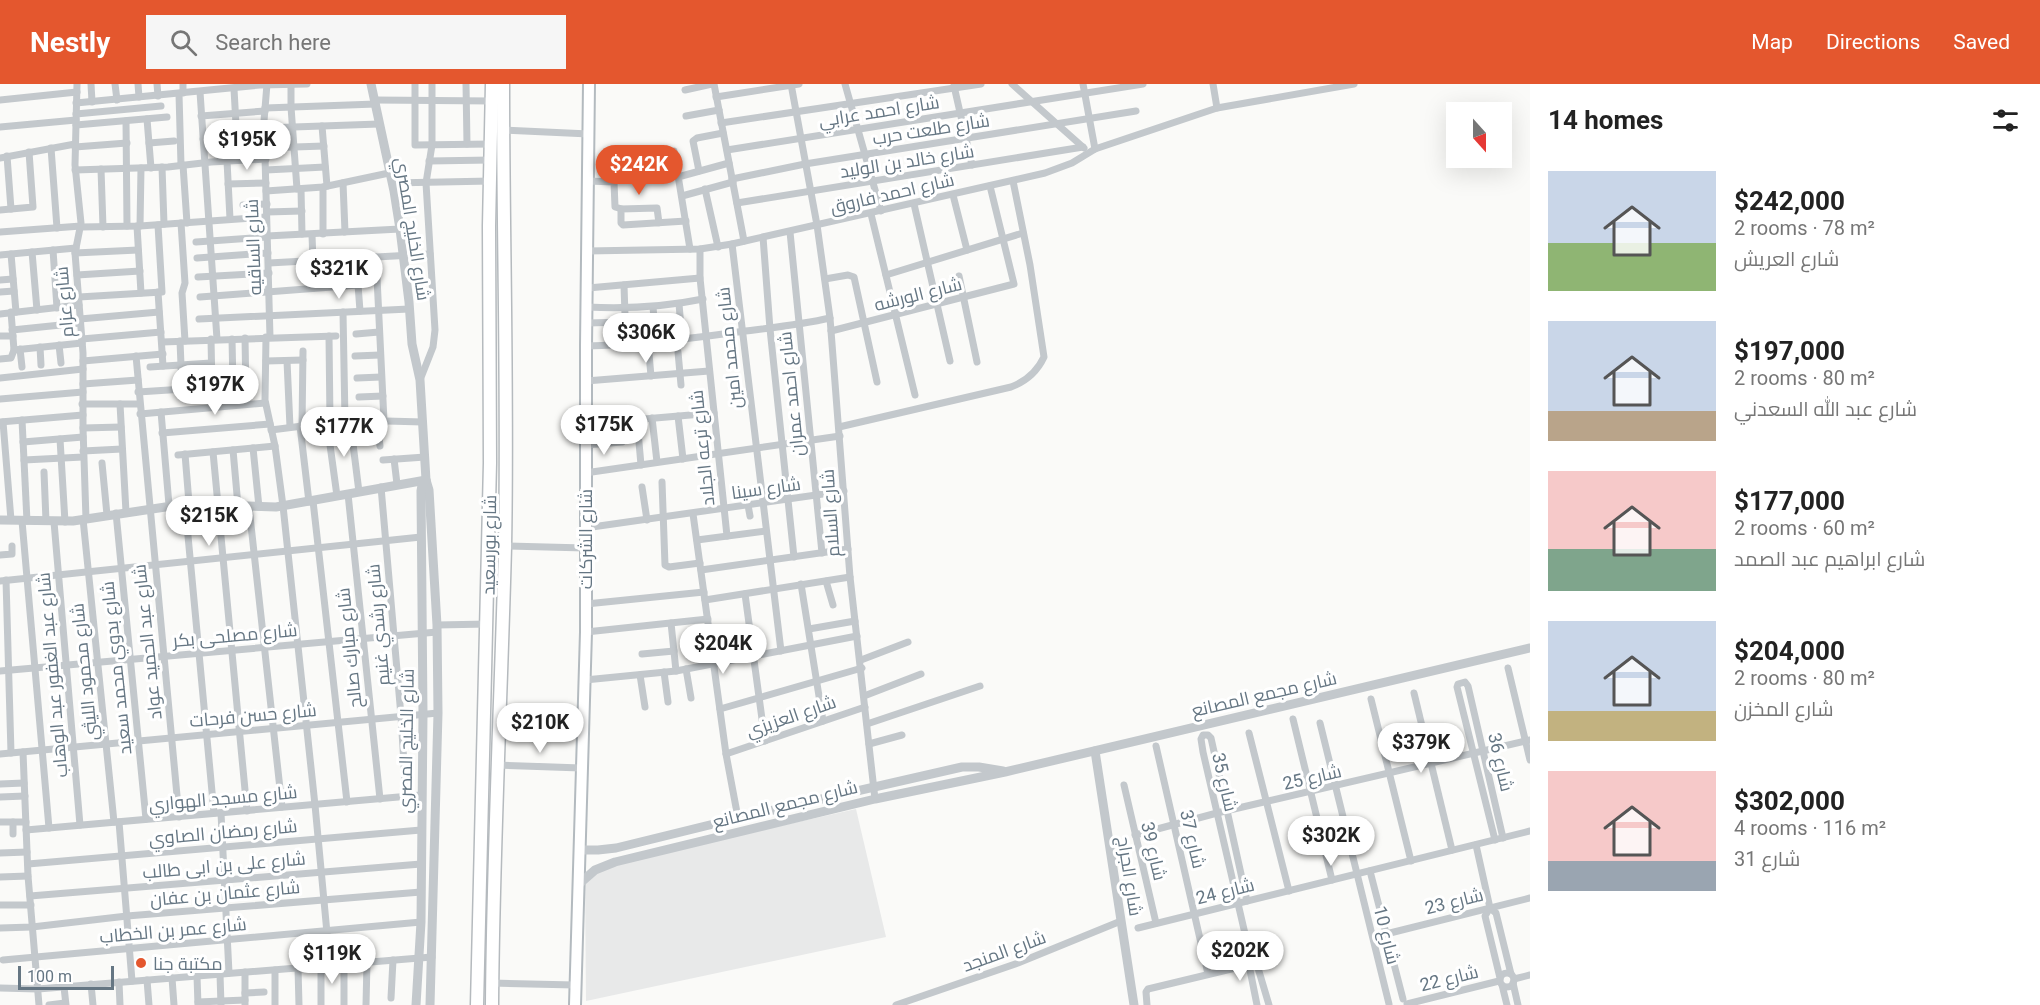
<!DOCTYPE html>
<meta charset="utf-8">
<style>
:root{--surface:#fff;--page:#f6f6f6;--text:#222;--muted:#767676;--accent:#e4572e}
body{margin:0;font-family:Roboto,Cairo,sans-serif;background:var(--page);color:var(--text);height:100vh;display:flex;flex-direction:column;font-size:22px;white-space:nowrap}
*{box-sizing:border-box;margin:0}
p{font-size:20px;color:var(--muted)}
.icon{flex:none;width:33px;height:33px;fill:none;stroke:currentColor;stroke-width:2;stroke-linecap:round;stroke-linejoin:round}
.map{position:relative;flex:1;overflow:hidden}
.drawer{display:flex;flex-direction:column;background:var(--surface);width:510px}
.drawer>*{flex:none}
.needle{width:39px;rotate:159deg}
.tools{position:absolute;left:1446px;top:18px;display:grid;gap:12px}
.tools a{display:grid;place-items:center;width:66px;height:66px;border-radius:0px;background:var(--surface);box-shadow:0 6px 24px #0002;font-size:30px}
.scale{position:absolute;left:18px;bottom:15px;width:96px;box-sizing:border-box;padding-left:6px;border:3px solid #657683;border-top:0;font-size:16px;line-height:21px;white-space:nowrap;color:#657683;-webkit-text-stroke:4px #fff;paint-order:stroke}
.price{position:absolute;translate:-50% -51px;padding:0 14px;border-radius:21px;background:#fff;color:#222;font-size:20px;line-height:39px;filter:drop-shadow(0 2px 3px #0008)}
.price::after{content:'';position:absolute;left:50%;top:36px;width:18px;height:14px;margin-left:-9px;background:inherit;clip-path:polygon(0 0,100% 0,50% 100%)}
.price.selected{background:var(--accent);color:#fff}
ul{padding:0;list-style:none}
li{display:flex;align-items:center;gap:18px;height:150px;padding:0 18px}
li span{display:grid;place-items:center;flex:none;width:168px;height:120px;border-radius:0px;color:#555}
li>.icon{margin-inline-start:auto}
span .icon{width:72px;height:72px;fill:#fffc;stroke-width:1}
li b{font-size:26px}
h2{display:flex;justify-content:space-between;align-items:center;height:72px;padding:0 18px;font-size:26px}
header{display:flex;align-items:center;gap:36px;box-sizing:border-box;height:84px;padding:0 30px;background:var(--accent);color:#fff}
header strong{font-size:28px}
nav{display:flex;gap:33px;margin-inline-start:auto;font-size:21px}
.search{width:420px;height:54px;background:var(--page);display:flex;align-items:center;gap:15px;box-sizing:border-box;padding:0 21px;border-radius:0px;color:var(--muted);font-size:22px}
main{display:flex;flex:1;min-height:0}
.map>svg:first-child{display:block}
.built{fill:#e8e9e9}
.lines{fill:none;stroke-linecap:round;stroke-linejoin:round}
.secondary-casing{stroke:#b3babf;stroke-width:14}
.primary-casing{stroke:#b5babe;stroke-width:15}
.minor{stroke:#c3c8cc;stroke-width:7}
.tertiary{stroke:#c3c8cc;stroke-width:9}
.secondary{stroke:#fff;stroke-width:10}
.primary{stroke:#fff;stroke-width:12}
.poi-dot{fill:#e4572e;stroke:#fff;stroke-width:2}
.labels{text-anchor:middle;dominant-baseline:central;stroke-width:6;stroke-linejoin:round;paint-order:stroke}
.street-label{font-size:18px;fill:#657683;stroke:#fff}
.poi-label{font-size:18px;fill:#657683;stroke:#fff;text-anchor:start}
</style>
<header>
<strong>Nestly</strong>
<div class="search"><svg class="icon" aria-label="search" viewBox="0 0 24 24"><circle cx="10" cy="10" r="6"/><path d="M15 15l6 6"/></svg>Search here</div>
<nav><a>Map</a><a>Directions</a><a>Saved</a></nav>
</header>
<main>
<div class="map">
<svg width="1530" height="921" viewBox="0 0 1530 921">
<rect width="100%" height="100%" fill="#fafaf8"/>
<!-- built -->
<path class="built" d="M856,725l30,128 -300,64 -1,-121 21,-15z"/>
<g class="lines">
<defs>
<path id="secondary" d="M575,921l11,-373v-286l3,-262"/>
<g id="primary">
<path d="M477,921l13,-542 -1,-237 3,-142"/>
<path d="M492,921c1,-153 9,-305 13,-458 3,-154 -2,-309 -2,-463"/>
</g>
</defs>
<!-- secondary casing -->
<use href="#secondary" class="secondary-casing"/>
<!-- primary casing -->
<use href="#primary" class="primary-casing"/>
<!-- minor -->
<g class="minor">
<path d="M77,0l-2,81 6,58 -6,30 8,100v75l3,91"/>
<path d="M91,0l1,18"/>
<path d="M115,0l2,16"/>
<path d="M138,0l1,13"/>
<path d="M157,0l1,12"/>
<path d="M183,0v9"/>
<path d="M267,0l-3,37 6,216"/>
<path d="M291,0v23l6,82"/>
<path d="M415,0v61l76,-1"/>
<path d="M466,0l1,60"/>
<path d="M714,0l30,157"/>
<path d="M791,0l26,141 13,93 20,259 25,222"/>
<path d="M845,0l36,127"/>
<path d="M1012,0l72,64"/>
<path d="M1083,0l12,65"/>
<path d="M1213,0l4,24"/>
<path d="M954,2l18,79"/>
<path d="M234,5l4,71"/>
<path d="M685,6l27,-6"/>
<path d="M200,8l17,247"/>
<path d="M179,10l2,71"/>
<path d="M716,13l83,-13"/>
<path d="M0,16l77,-8"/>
<path d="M375,16l117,1"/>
<path d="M76,19l184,-18 47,-1"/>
<path d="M265,24l111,-4"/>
<path d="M76,30l85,-8"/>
<path d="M201,32l64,-5"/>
<path d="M686,32l33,-6"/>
<path d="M147,35l4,49"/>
<path d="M126,37l1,105"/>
<path d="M721,39l260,-39"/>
<path d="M76,41l91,-8"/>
<path d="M322,42l5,60"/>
<path d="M0,43l76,-7"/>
<path d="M265,44l114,-4"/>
<path d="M503,46l86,4"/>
<path d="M203,55l62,-4"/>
<path d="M149,59l25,-2"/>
<path d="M75,63l52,-4"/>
<path d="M51,64l6,80"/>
<path d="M265,64l59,-2"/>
<path d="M727,66l416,-66"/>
<path d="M674,67l16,98"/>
<path d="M7,72l4,53"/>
<path d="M0,74l75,-14"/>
<path d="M227,77l3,58"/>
<path d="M429,77l62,-1"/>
<path d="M183,81l4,58"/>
<path d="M162,83l2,57"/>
<path d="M101,85l2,58"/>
<path d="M75,86l93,-3 43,-5 55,-3"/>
<path d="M266,86l59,-3"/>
<path d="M699,87l-6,-30 4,-3 26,-5"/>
<path d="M678,93l51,-14"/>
<path d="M732,95l73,-15 331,-53"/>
<path d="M588,97l26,1 1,25 7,2"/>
<path d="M343,99l2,49"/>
<path d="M392,99l99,-2"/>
<path d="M228,100l38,-1"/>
<path d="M323,103v47"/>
<path d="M301,105l1,45"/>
<path d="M705,105l13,58"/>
<path d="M266,107l57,-4 66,-14"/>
<path d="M953,111l14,55"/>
<path d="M682,112l51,-14"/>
<path d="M737,119l346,-56"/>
<path d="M914,120l36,157"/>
<path d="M243,121l24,-1"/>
<path d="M0,126l33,-3 -4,-55"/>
<path d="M267,128l35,-1"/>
<path d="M871,130l44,181"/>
<path d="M181,139l4,60 -3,10 3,48"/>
<path d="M659,139l-2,-15 -36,1v14l2,2 63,-4"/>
<path d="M137,142l4,67"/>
<path d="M140,142l1,-58"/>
<path d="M81,143l59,-1 126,-9"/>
<path d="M0,148l81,-6"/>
<path d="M790,148l32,321"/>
<path d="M312,151l2,53"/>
<path d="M267,152l133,-7"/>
<path d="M763,153l7,92 24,228"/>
<path d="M196,158l71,-5"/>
<path d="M732,160l49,407"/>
<path d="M700,165v29l27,258"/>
<path d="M53,166l4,58"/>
<path d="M587,167l113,-2 32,-5 313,-71 27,-10 23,-14 122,-41 137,-24"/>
<path d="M32,168l5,58"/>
<path d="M75,169l63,-3"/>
<path d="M11,170l5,58"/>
<path d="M0,171l76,-7"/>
<path d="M376,173l8,164"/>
<path d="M197,174l71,-5"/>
<path d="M356,174l4,53"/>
<path d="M269,179l161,-9"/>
<path d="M77,191l63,-4"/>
<path d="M886,191l137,-42"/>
<path d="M959,192l18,86"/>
<path d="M198,193l71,-4"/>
<path d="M825,195l23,-4 6,2 23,105"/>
<path d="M0,196l13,-1"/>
<path d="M624,201l2,60"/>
<path d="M588,204l112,-10"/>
<path d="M0,208l14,-1"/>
<path d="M158,208l5,74"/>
<path d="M79,213l83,-5 -4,-67"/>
<path d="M200,213l158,-12"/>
<path d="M679,220l3,35"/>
<path d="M587,223c39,2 77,0 116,-8"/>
<path d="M653,223l3,35"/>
<path d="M343,228l2,108"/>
<path d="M0,230l79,-9"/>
<path d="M80,235l79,-7"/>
<path d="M199,235l210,-10"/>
<path d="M587,239l39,-1"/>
<path d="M12,246l68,-7"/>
<path d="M831,247l183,-47 -24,-98"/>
<path d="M356,250l23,-2"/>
<path d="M0,252h13"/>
<path d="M329,252l1,86"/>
<path d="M266,253l-1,63 10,46 8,60 32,299 15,160"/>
<path d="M245,254l1,56"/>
<path d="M82,255l79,-7"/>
<path d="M211,255l1,48"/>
<path d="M232,255l1,47"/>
<path d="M180,257l2,48"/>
<path d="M162,258l174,-6"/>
<path d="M648,259l3,33"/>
<path d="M59,261l2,18"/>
<path d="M586,262c51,-1 102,-7 152,-14 31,-4 62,-7 92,-14"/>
<path d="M40,263l1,18"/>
<path d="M20,265l2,18"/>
<path d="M14,266l68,-7"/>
<path d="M678,268l3,33"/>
<path d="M136,272l43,461"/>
<path d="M355,272l25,-1"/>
<path d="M0,275l11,-1 3,-8 -3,-38"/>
<path d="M83,277l80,-7"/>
<path d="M266,277l37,-1"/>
<path d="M287,277l3,66"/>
<path d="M150,283l61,-4"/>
<path d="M0,294l83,-9"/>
<path d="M357,294l24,-1"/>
<path d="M420,296l13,-33 2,-17 -9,-147 6,-38v-61"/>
<path d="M586,297l123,-10"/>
<path d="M83,300l55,-4"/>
<path d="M138,308l108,-7"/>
<path d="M359,313l24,-1"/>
<path d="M0,315l83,-7"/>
<path d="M82,320h57"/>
<path d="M120,320l6,108"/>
<path d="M161,328l8,93"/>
<path d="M140,330l125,-11"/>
<path d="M678,332l5,43"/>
<path d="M652,334l5,44"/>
<path d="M22,336l5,101"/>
<path d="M350,336l9,72"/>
<path d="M637,336l4,45"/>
<path d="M377,337l3,25"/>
<path d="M0,338l83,-7"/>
<path d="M3,338l8,98"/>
<path d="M327,339l10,73"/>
<path d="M585,340l129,-11"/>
<path d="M300,342l9,76"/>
<path d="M302,342l1,-75"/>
<path d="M839,343l172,-40c16,-6 26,-15 33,-30l-14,-92 -17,-84"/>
<path d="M83,344l38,-1"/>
<path d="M271,346l79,-10 73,2"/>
<path d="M162,349l108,-9"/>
<path d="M60,355l5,83"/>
<path d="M23,358l60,-5"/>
<path d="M585,361l37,-3"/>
<path d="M253,364l6,59"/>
<path d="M233,366l5,56"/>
<path d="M83,367l39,-2"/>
<path d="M213,368l34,359"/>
<path d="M185,370l4,49"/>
<path d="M178,371l97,-9"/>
<path d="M394,375l3,25"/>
<path d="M24,376l59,-3"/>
<path d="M383,376l42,-3"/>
<path d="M102,379l5,52"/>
<path d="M44,388l2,49"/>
<path d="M585,389l255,-37"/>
<path d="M662,398l3,83 4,2 31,-4"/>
<path d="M381,403l20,229 5,80"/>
<path d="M642,403l5,33"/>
<path d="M348,410l32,305"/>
<path d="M313,417l34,301"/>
<path d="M185,420l29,309"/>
<path d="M748,421l2,11"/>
<path d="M249,423l33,300"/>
<path d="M116,429l30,306"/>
<path d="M693,430l33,240 12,64"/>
<path d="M83,435l31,303"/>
<path d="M22,437l27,307"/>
<path d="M54,438l26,303"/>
<path d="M585,444l259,-37"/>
<path d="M697,456l69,-9"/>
<path d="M505,462l80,2"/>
<path d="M0,471l12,-1v-8"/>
<path d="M701,486l147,-21"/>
<path d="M6,496l5,173"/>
<path d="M0,497l421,-44"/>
<path d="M826,497l7,24"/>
<path d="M801,500l22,137"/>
<path d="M745,510l20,147"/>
<path d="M705,516l145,-23"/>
<path d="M586,520l118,-12"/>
<path d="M671,539l5,48"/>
<path d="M437,541l51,-1"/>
<path d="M809,545l46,-8"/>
<path d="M586,548l122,-13"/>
<path d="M642,570l32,-3"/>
<path d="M861,576l47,-18"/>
<path d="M1508,584l22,92"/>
<path d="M686,585l5,29"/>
<path d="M0,587l437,-39"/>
<path d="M664,588l4,30"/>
<path d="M640,591l5,32"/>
<path d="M585,596l91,-9 181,-35"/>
<path d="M1414,609l38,157"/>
<path d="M864,612l57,-22"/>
<path d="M1371,615l40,162"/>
<path d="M720,625l142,-41"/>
<path d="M1293,635l39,161"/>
<path d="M1320,639l69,281"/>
<path d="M867,640l113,-38"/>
<path d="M1249,649l40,158"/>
<path d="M869,660l33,-9"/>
<path d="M1156,662l52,228"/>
<path d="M23,668l5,124 11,129"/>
<path d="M0,670l438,-41"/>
<path d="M726,670l139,-47"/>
<path d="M497,681l84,3"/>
<path d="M0,700l24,-1"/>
<path d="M1124,701l32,138"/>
<path d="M0,713l25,-1"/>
<path d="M221,729l8,160"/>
<path d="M0,738h26"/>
<path d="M119,738l13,159"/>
<path d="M26,746l395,-35"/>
<path d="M13,750v-12"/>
<path d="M1135,751l82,-22 313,-73"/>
<path d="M1495,756l-38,-153 1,-3 7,-2 3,4 35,152"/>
<path d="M1476,761l14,63 6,5 15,61"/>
<path d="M0,769l27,-1"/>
<path d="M28,780l393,-34"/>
<path d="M1370,787l33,128"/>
<path d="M0,793l28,-1"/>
<path d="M30,812l391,-32"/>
<path d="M1247,817l-36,-163 -3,-3h-5l-2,4 2,13 49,212 -2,6 7,35"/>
<path d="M0,821h31"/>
<path d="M1490,824l-5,8 15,62"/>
<path d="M0,844l32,-1 95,-11 294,-24"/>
<path d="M1138,844l392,-97"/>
<path d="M1386,850l144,-36"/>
<path d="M3,876l418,-38"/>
<path d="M344,880v41"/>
<path d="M1252,880l6,4 11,37"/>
<path d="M298,884l1,37"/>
<path d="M275,886v35"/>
<path d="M245,888v33"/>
<circle cx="1507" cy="896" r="7"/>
<path d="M220,890l1,31"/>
<path d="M197,892l1,29"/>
<path d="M172,894l2,27"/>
<path d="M1514,895l16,-4"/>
<path d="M147,896l2,25"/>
<path d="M119,898l1,23"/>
<path d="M492,899l83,2"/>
<path d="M1513,899l5,22"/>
<path d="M91,900l2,21"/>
<path d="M1502,901l5,20"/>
<path d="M64,903l2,18"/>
<path d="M0,904l38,1 394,-32"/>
<path d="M245,909l19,-1"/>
<path d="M391,914l2,-38"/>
<path d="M198,918l47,-2"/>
<path d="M1407,920l92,-23"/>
<path d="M49,921l16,-2"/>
<path d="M321,921v-39"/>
<path d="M366,921l1,-43"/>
<path d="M896,921l122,-42 103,-42"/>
<path d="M1147,921l-1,-13 2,-3 104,-25"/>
</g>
<!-- tertiary -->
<g class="tertiary">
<path d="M371,0l23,107 6,38 9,73 3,42 8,36 6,100 3,10 8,135 1,88 -8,292"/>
<path d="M0,436l73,1 112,-17 91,3 150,-27"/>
<path d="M1095,667l39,254"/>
<path d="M580,766h18l18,-2 122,-30 224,-51h17l24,4"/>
<path d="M579,800l16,-14 20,-8 260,-63 130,-27 525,-124"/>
<path d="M416,921l5,-83 2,-208 -2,-223 1,-6 4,-5"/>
</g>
<!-- secondary -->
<use href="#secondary" class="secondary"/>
<!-- primary -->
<use href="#primary" class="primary"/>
</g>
<!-- markers -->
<circle class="poi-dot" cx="141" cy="879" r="6"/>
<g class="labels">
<!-- street labels -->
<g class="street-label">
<text transform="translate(879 27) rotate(-9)">شارع احمد عرابي</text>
<text transform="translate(931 45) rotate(-9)">شارع طلعت حرب</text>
<text transform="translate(907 77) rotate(-9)">شارع خالد بن الوليد</text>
<text transform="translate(892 109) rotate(-13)">شارع احمد فاروق</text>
<text transform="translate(413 145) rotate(81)">شارع الخليج المصري</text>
<text transform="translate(253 163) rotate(-92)">شارع الساقيه</text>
<text transform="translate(918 210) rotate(-14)">شارع الورشه</text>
<text transform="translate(64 218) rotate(-95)">شارع عزام</text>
<text transform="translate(729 264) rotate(-96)">شارع محمد امين</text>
<text transform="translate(791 310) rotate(-96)">شارع احمد عمران</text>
<text transform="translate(702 364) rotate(-96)">شارع ترعه الجلاد</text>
<text transform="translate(766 404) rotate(-8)">شارع سينا</text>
<text transform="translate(830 429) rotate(-94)">شارع السلام</text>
<text transform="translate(585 455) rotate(-90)">شارع الشركات</text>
<text transform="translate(489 461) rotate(-89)">شارع بورسعيد</text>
<text transform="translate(378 541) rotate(-95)">شارع رشدي غنيم</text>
<text transform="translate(235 551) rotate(-5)">شارع مصلحى بكر</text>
<text transform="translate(147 558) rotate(-96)">شارع عبد الحميد عواد</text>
<text transform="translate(349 564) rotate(-96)">شارع مبارك صالح</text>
<text transform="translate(116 584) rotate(-96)">شارع بدوي محمد سعيد</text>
<text transform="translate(84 588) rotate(-96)">شارع محمود الليثي</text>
<text transform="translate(52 591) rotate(-95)">شارع عبد الغفور عبد الوهاب</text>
<text transform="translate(1264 610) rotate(-13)">شارع مجمع المصانع</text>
<text transform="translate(253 631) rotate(-5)">شارع حسن فرحات</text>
<text transform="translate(791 632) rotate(-19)">شارع العزيزي</text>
<text transform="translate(406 657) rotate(-89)">شارع الخليج المصري</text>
<text transform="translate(1501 678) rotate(77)">شارع 36</text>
<text transform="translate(1312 693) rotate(-13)">شارع 25</text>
<text transform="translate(1225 698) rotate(77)">شارع 35</text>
<text transform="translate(223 714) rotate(-5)">شارع مسجد الهواري</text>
<text transform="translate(785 720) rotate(-14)">شارع مجمع المصانع</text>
<text transform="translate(223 748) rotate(-5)">شارع رمضان الصاوي</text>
<text transform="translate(1193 755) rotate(77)">شارع 37</text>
<text transform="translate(1154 767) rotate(77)">شارع 39</text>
<text transform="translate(224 781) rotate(-5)">شارع على بن ابى طالب</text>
<text transform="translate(1130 792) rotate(81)">شارع الجراج</text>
<text transform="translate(1225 807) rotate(-14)">شارع 24</text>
<text transform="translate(225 809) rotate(-5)">شارع عثمان بن عفان</text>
<text transform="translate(1454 817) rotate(-14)">شارع 23</text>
<text transform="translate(173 846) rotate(-5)">شارع عمر بن الخطاب</text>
<text transform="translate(1387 851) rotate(76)">شارع 10</text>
<text transform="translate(1004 867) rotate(-20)">شارع المنجد</text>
<text transform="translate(1449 894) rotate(-14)">شارع 22</text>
</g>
<!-- poi labels -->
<g class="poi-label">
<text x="153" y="879">مكتبة جنا</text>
</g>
</g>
</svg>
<div class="tools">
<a><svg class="needle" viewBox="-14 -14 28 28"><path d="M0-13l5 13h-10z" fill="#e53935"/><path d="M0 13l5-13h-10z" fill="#767676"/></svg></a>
</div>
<div class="scale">100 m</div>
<b class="price" style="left:247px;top:87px">$195K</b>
<b class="price selected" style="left:639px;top:112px">$242K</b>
<b class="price" style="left:339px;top:216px">$321K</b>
<b class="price" style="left:646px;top:280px">$306K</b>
<b class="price" style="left:215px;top:332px">$197K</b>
<b class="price" style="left:604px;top:372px">$175K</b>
<b class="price" style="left:344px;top:374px">$177K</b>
<b class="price" style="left:209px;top:463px">$215K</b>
<b class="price" style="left:723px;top:591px">$204K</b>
<b class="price" style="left:540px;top:670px">$210K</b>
<b class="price" style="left:1421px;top:690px">$379K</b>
<b class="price" style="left:1331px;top:783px">$302K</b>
<b class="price" style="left:1240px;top:898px">$202K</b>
<b class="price" style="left:332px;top:901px">$119K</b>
</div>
<section class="drawer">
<h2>14 homes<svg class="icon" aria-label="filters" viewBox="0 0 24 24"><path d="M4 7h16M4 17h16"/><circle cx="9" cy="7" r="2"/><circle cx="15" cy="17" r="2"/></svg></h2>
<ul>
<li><span style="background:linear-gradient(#c9d6e8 60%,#8fb573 0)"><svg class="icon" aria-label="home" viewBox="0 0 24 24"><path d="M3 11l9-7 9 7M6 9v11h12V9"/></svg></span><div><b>$242,000</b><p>2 rooms · 78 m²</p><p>شارع العريش</p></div></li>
<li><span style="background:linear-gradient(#c9d6e8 75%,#b9a48a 0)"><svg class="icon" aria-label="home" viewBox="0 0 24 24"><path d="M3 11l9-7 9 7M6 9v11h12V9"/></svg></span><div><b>$197,000</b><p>2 rooms · 80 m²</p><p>شارع عبد الله السعدني</p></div></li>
<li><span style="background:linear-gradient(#f6c9c9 65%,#7fa58c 0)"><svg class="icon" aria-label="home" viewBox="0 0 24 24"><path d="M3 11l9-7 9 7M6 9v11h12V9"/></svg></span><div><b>$177,000</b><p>2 rooms · 60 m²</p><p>شارع ابراهيم عبد الصمد</p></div></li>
<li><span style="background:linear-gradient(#c9d6e8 75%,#c2b280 0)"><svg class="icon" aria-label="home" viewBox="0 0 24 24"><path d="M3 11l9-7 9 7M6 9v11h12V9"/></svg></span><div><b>$204,000</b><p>2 rooms · 80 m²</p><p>شارع المخزن</p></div></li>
<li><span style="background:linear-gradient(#f6c9c9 75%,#9aa5b1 0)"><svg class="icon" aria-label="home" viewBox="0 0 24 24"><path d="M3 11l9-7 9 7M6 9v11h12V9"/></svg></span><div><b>$302,000</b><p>4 rooms · 116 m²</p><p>شارع 31</p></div></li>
</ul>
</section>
</main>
